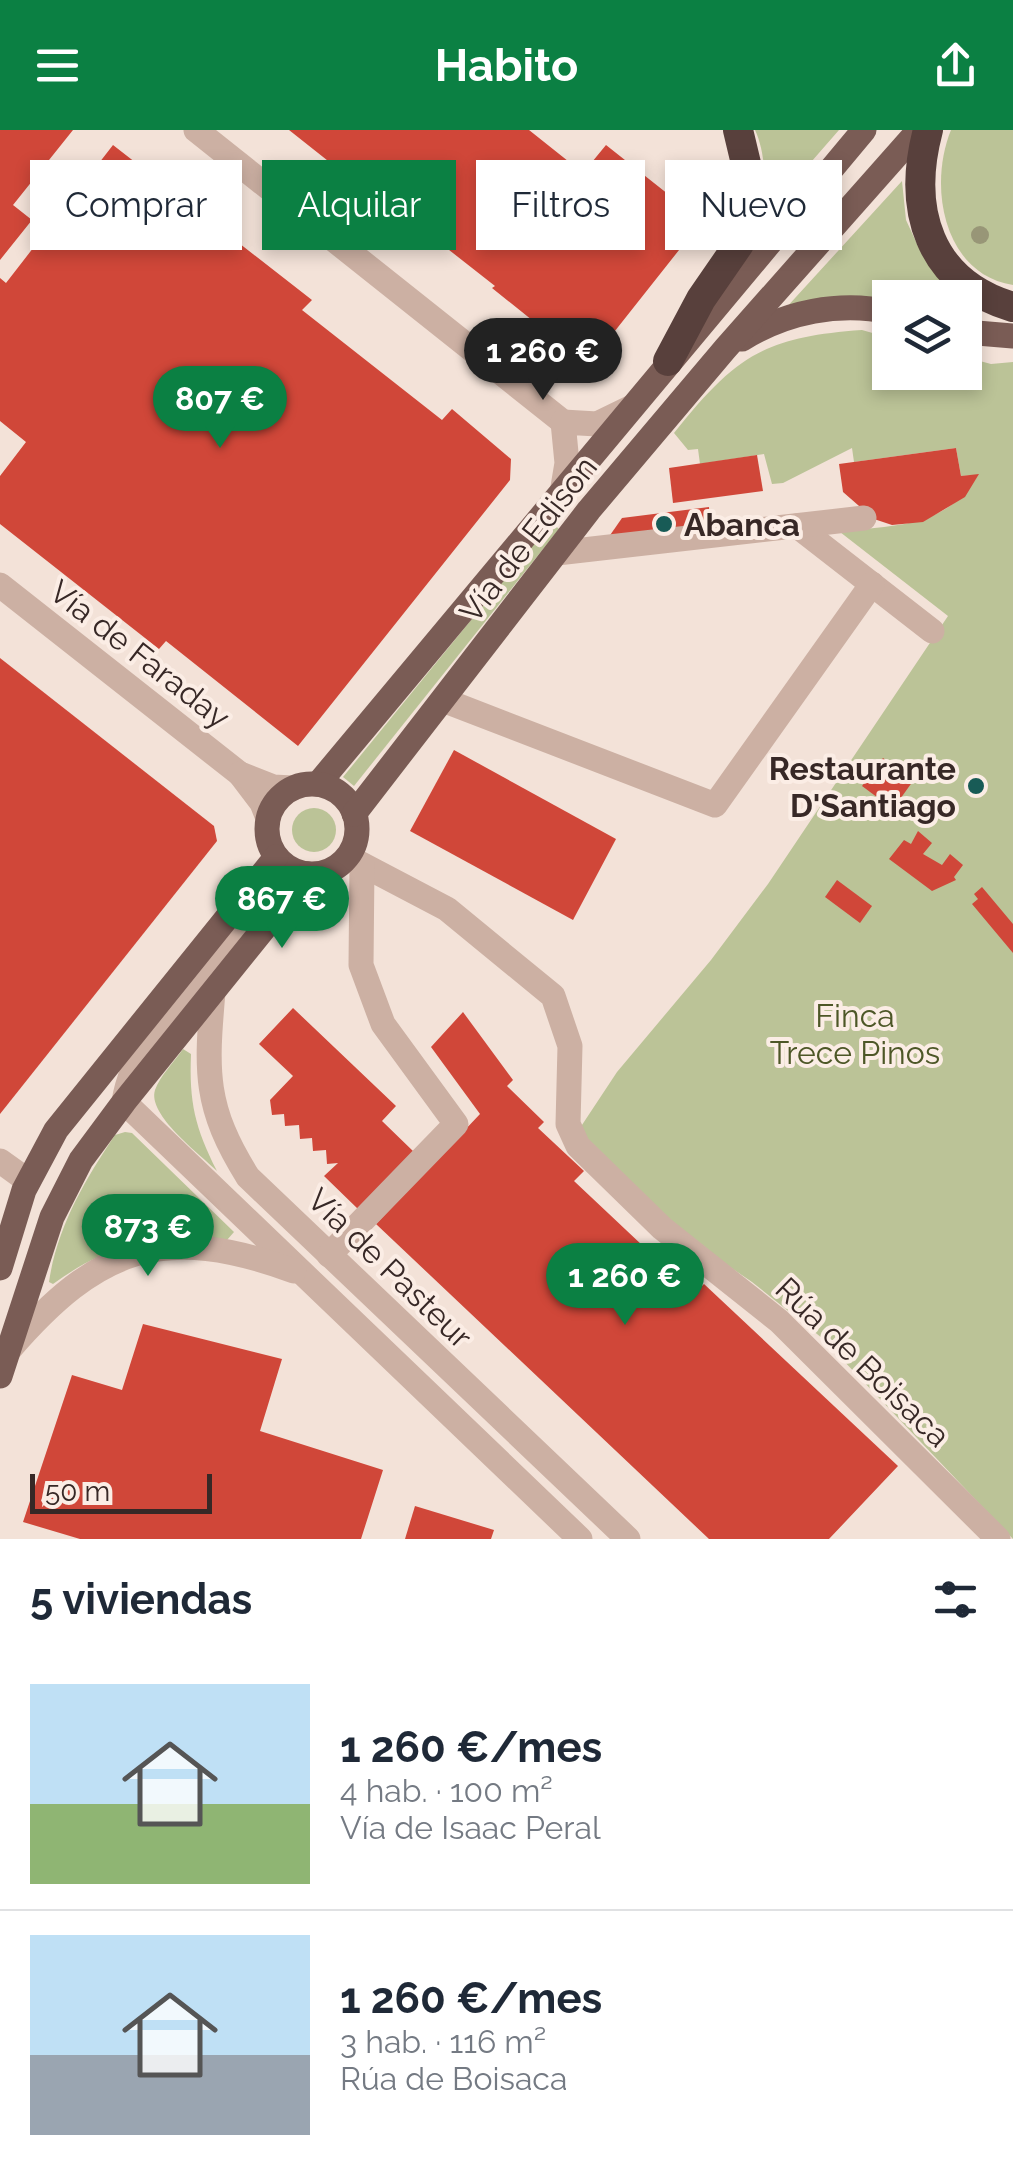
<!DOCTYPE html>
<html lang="es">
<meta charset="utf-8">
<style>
:root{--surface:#fff;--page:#f2f2f3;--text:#1f2937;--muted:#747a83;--line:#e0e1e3;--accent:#0b8043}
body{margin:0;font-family:Raleway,sans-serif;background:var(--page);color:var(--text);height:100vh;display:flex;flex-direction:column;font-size:38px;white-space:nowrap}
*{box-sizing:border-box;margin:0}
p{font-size:32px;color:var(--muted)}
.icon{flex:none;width:55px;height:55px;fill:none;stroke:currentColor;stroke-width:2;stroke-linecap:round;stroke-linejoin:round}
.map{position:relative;height:1409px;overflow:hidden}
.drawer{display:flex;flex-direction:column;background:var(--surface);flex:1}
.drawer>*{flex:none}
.hud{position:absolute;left:30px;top:30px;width:955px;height:90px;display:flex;gap:20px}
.controls{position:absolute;left:872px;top:150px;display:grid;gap:20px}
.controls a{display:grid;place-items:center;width:110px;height:110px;border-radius:0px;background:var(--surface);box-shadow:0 5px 15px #0003;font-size:50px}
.scale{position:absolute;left:30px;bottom:25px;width:182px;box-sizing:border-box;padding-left:10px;border:5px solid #372826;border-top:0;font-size:28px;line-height:35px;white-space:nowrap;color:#372826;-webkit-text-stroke:8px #fbede5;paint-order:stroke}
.price{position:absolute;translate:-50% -85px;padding:0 22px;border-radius:35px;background:var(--accent);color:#fff;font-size:32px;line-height:65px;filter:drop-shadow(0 2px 5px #0008)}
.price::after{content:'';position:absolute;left:50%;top:60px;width:30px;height:22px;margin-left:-15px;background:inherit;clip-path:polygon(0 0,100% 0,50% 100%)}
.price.current{background:#222;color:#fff}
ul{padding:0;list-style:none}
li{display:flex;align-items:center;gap:30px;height:250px;padding:0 30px}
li+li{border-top:2px solid var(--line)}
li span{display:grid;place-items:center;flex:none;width:280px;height:200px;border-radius:0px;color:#555}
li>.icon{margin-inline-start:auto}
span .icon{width:120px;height:120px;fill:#fffc;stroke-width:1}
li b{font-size:42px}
h2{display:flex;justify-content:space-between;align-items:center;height:120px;padding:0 30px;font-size:42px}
.tag{padding:0 35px;border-radius:0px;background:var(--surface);box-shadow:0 5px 15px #0003;font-size:35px;line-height:90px}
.tag.current{background:var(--accent);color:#fff}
header{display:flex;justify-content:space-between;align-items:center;height:130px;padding:0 30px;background:var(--accent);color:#fff;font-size:45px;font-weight:700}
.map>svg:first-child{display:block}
.green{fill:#bbc397}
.building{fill:#d04739}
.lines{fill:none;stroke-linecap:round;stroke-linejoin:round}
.minor{stroke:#ccb0a3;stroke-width:25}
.major{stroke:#7a5c55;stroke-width:25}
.highway{stroke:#58403c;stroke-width:30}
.tree{fill:#989677}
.poi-dot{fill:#185b56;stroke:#fbede5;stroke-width:4}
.labels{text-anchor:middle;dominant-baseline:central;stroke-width:8;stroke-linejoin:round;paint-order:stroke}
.poi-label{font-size:32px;font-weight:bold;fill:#372826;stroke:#fbede5;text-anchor:start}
.street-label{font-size:32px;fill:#372826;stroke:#fbede5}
.park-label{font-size:32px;fill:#4d5727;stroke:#fbede5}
</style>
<header><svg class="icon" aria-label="menu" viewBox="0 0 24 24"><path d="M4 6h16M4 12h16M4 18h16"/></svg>Habito<svg class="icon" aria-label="share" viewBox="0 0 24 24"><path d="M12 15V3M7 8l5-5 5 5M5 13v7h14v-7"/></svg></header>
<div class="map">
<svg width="1013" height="1409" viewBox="0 0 1013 1409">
<rect width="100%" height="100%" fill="#f3e2d8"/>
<!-- green -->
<g class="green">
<path d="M755,0h84l-75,86c1,-27 3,-60 -9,-86z"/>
<path d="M951,0h62v155c-70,-11 -85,-99 -62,-155z"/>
<path d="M902,51l4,39 12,26 44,51 -72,1v4l-105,7z"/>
<path d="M862,200l28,8v34h75v-15l26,7 22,-2v1177l-191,-201 -70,-56 -63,-43 -111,-108 39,-59 94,-112 57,-76 180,-268 -108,-84c57,-8 105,-3 138,-57l-17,1 -5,-28 -102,14 -2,-14 -69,35 -11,1 -8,-30 -64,10 -2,-15 -10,1 -14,-17c61,-76 89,-96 188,-103z"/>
<path d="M551,392l8,7 -205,257 -11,-9z"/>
<circle cx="314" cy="700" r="22"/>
<path d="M183,919l8,5c-2,48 4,74 26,117 -17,-17 -70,-56 -62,-81 5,-14 19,-28 28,-41z"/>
<path d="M125,1002l7,1 102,99 -7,8c-64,-12 -122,6 -174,44l-4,-2c8,-55 36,-102 66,-147z"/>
</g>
<!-- building -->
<g class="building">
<path d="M0,0h73l-60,75 19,15 -32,40z"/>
<path d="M289,0h240l54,43 23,-28 96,76 -114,144 -96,-77 3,-2 -102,-80 -3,4z"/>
<path d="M113,15l199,155 -10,10 140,110 10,-11 59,50 -1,21 -212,266 -132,-105 -7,8 -159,-125v-48l26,-34 -26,-21v-143l6,5z"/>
<path d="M956,318l5,28 18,-2 -14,23 -42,25 -31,3 -18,-6 -31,-27 -4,-28z"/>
<path d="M757,325l6,36 -90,12 -4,-35z"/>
<path d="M709,377l1,23 -104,11 16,-23z"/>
<path d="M0,528l214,168 3,15 -217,273z"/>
<path d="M454,620l162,89 -43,81 -163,-89z"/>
<path d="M883,628l30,23 -20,28 -31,-23z"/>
<path d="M918,701l14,12 -9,11 19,11 8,-11 13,11 -9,12 2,3 -24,11 -43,-32 15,-19 7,4z"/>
<path d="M837,750l35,26 -12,17 -35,-26z"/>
<path d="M982,757l31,37v29l-41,-49 6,-5 -4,-5z"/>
<path d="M293,878l103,98 -14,15 32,31 -55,58 -35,-34 14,-13 -11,1 -1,-14 -13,1 -1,-13 -12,1 -1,-14 -14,1 -1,-12 -12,1 -2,-15 23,-24 -34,-32z"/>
<path d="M463,882l50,68 -6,6 37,36 -6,6 46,43 -10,10 120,113 10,-10 194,182 -69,73h-120l-333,-315 104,-110 -49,-67z"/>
<path d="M143,1194l139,35 -22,72 123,39 -22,69h-281l-57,-17 49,-147 50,15z"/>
<path d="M415,1376l79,24 -3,9h-86z"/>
</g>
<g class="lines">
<!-- minor -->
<g class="minor">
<path d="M196,0l367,292"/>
<path d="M563,357l4,-24 -4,-41 34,2 35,-17"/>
<path d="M797,396l135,105"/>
<path d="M557,423l307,-35"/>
<path d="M0,455l240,189 22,29 6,15"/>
<path d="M443,570l272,105 157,-221"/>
<path d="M240,644l33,13 20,1"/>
<path d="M348,727l99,52 106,87 17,50 -2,78 10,22 84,82 117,93 219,218"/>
<path d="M250,757c-3,12 -5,27 -12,38 -37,58 -103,106 -114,177l456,437"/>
<path d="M213,862c-7,80 -9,115 35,185l380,362"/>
<path d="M0,1031l28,20"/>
<path d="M329,1125l127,-131 -73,-100 -22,-59 1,-100"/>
<path d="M9,1220c89,-103 154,-127 285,-79"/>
</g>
<!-- major -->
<g class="major">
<path d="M965,202l48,4"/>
<path d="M742,209c44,-27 97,-38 148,-27"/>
<path d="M318,654l546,-654"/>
<circle cx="312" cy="699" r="45"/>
<path d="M354,684l235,-304 136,-161 194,-219"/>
<path d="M0,1138l24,-78 32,-60 220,-273"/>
<path d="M0,1246l52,-159 29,-57 43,-58 184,-228"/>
</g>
<!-- highway -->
<g class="highway">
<path d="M928,0c-21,79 0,152 85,177"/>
<path d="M668,231l33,-62 38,-55 10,-34 -1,-38 -10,-42"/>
</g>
</g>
<!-- trees -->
<circle class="tree" cx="980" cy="105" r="9"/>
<!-- markers -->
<g class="poi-dot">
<circle cx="664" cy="394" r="10"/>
<circle cx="976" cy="656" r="10"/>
</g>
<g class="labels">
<!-- poi labels -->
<g class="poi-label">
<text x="684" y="394">Abanca</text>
<text x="956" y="638" text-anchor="end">Restaurante<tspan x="956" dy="37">D'Santiago</tspan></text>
</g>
<!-- street labels -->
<g class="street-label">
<text transform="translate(528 409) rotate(-52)">Vía de Edison</text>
<text transform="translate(140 524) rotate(38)">Vía de Faraday</text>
<text transform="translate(390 1138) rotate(44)">Vía de Pasteur</text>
<text transform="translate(863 1232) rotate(44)">Rúa de Boisaca</text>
</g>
<!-- park labels -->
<g class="park-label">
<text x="855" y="885">Finca<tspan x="855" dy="37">Trece Pinos</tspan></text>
</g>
</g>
</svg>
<div class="controls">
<a><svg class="icon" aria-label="layers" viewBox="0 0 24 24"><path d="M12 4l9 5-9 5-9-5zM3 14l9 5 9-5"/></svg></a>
</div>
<div class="scale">50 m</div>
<b class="price current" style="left:543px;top:273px">1 260 €</b>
<b class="price" style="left:220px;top:321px">807 €</b>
<b class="price" style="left:282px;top:821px">867 €</b>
<b class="price" style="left:148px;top:1149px">873 €</b>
<b class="price" style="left:625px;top:1198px">1 260 €</b>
<div class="hud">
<a class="tag">Comprar</a>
<a class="tag current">Alquilar</a>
<a class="tag">Filtros</a>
<a class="tag">Nuevo</a>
</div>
</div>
<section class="drawer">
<h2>5 viviendas<svg class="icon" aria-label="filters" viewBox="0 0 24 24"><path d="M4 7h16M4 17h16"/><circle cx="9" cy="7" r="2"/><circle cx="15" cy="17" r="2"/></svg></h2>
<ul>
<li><span style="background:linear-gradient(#bfe0f5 60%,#8fb573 0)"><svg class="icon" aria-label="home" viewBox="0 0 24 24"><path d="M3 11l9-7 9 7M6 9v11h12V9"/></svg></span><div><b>1 260 €/mes</b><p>4 hab. · 100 m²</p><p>Vía de Isaac Peral</p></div></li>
<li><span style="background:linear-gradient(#bfe0f5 60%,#9aa5b1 0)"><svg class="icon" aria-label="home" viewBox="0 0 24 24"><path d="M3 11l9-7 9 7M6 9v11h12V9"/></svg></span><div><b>1 260 €/mes</b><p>3 hab. · 116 m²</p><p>Rúa de Boisaca</p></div></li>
</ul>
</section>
